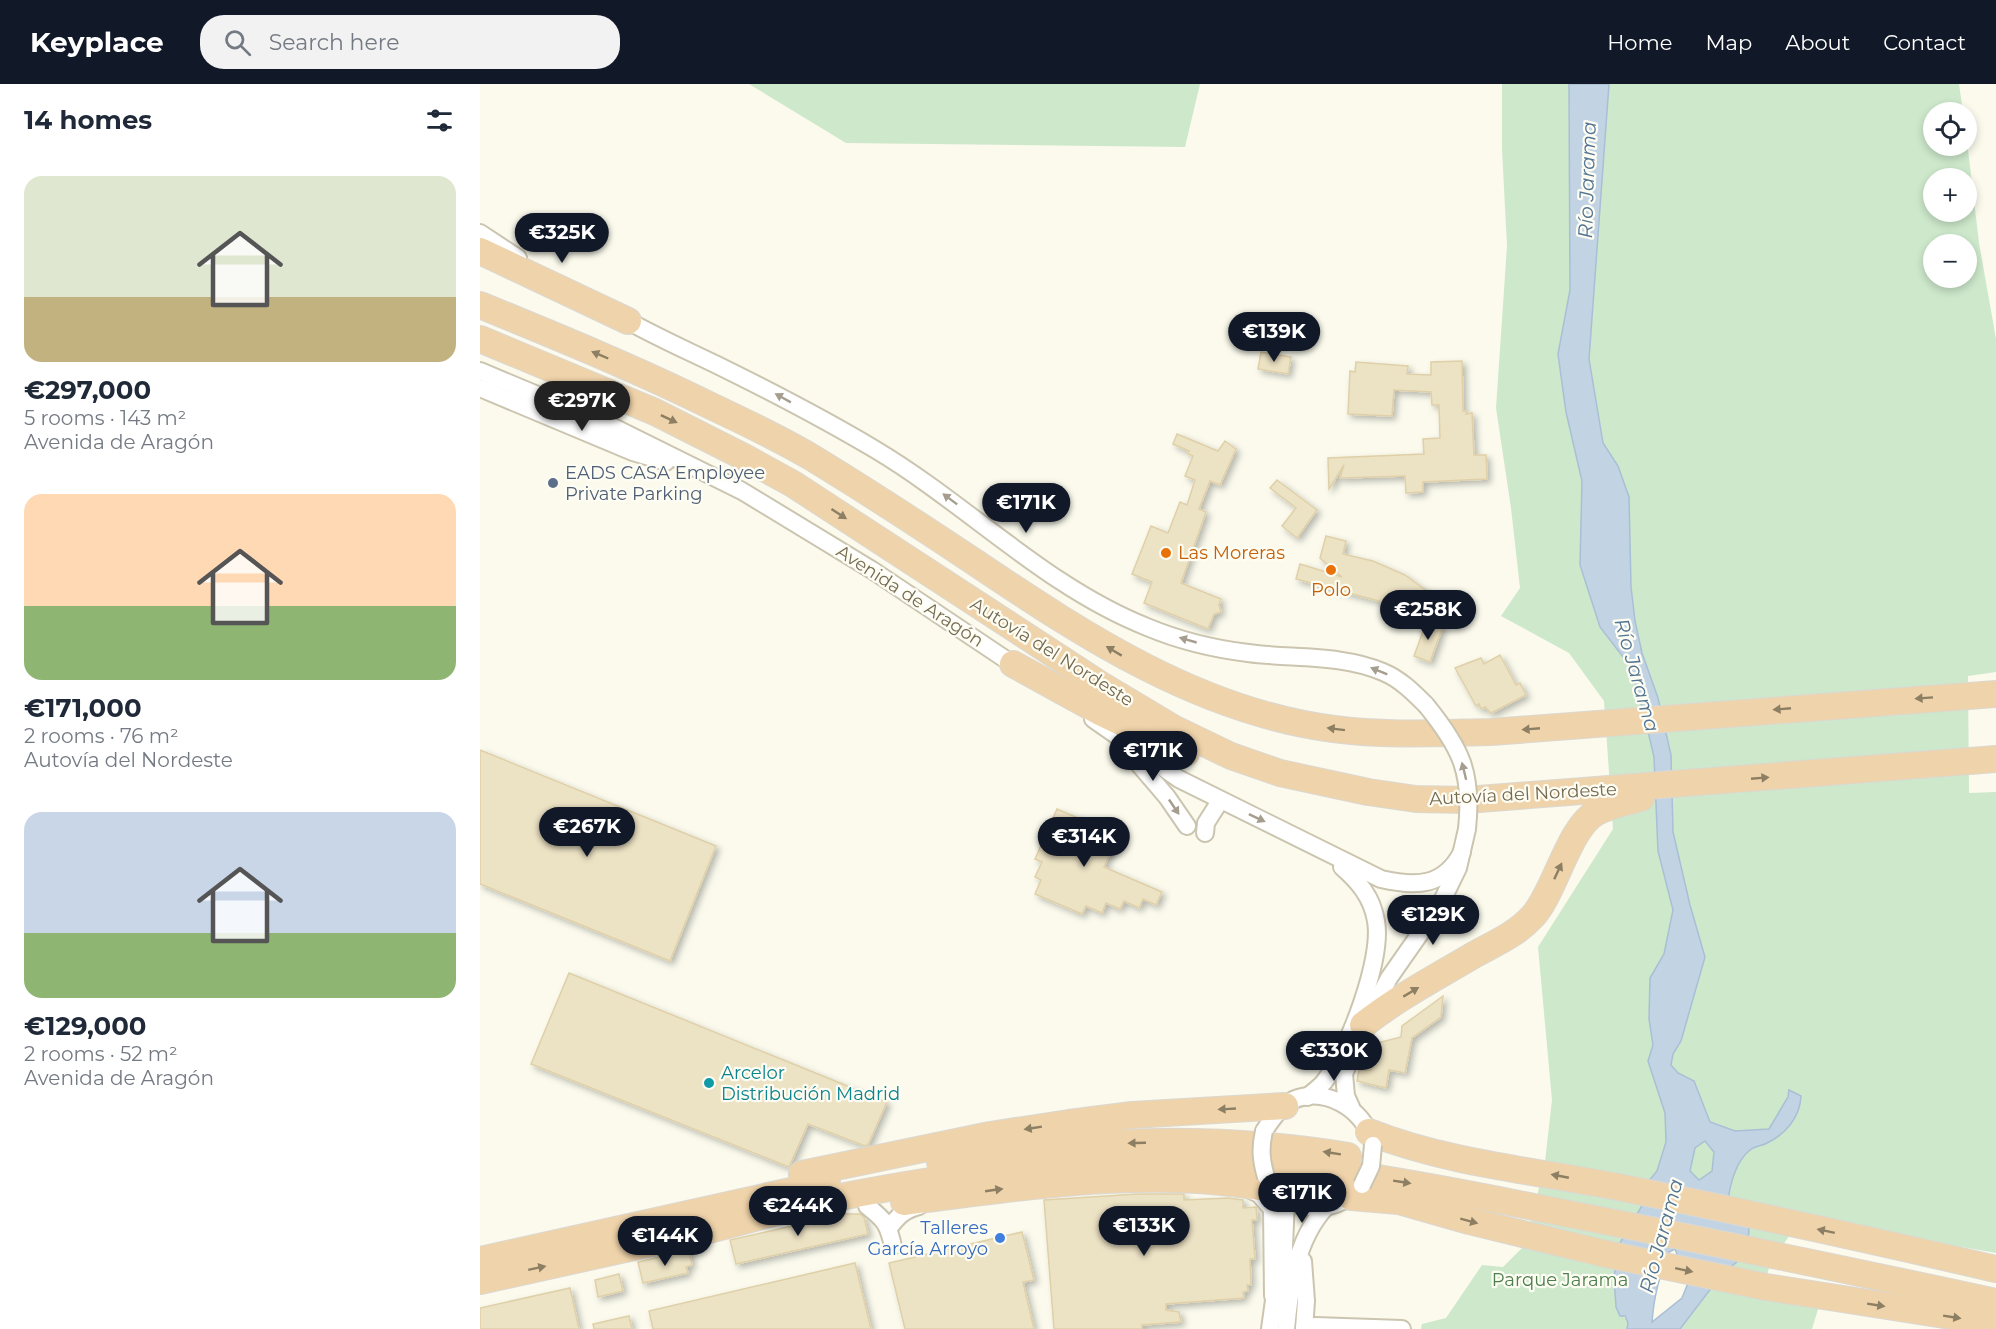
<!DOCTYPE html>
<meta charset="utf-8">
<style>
:root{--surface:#fff;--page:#f2f2f3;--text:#1f2937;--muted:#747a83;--accent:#111827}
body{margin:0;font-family:Montserrat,sans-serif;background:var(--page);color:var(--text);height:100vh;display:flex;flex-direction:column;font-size:22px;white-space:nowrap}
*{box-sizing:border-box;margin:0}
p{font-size:20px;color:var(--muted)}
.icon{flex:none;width:33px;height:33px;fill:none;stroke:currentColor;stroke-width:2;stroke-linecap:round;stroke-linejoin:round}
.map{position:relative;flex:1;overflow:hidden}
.sheet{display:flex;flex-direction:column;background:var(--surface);width:480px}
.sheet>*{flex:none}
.tools{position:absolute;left:1443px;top:18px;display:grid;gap:12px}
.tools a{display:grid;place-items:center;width:54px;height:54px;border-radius:50%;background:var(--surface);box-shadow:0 3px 9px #0003;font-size:30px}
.price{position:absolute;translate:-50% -51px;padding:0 14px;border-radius:21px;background:var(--accent);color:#fff;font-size:20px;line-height:39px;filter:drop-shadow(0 2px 3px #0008)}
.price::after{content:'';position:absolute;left:50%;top:36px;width:18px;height:14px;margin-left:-9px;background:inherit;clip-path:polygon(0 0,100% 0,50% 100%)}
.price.active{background:#222;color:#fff}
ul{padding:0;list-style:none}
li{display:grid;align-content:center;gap:12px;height:318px;padding:0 24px}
li span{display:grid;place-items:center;height:186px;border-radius:18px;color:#555}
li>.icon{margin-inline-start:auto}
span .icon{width:108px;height:108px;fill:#fffc;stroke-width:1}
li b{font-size:26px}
h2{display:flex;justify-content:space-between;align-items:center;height:72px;padding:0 24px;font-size:26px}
header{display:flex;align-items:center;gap:36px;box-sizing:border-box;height:84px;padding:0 30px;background:var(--accent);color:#fff}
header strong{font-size:28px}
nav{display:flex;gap:33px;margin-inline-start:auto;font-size:21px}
.search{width:420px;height:54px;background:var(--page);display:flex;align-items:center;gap:15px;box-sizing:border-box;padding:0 21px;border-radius:24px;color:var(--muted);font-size:22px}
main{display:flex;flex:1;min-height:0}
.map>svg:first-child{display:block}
.green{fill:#cde8cb;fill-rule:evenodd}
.water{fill:#c2d4e4;stroke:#a9bfd5;stroke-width:1.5;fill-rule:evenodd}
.building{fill:#ece2c4;stroke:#dfd0a8;stroke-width:1.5;filter:url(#shadow)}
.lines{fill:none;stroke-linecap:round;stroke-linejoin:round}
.minor-casing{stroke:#cbc5b0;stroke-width:20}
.highway-casing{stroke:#dbd8d2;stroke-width:28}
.minor{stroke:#fff;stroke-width:16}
.highway{stroke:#efd3aa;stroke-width:26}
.minor-bridge-casing{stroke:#cbc5b0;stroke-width:20;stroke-linecap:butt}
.minor-bridge{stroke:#fff;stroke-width:16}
.oneway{fill:#8d7f63}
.oneway2{fill:#a59e8e}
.service-dot{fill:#5c6f8a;stroke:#fefdf3;stroke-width:2}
.food-dot{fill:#e8710a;stroke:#fefdf3;stroke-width:2}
.culture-dot{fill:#0f9aa8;stroke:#fefdf3;stroke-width:2}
.shop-dot{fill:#3f7fe0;stroke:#fefdf3;stroke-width:2}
.labels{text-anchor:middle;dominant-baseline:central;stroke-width:4.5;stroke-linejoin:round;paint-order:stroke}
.service-label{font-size:18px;fill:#4e5e75;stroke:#fefdf3;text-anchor:start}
.food-label{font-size:18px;fill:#c56008;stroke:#fefdf3;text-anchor:start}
.street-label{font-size:18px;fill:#756a51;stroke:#fefdf3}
.culture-label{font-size:18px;fill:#0d838f;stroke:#fefdf3;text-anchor:start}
.shop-label{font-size:18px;fill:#366cbe;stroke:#fefdf3;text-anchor:end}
.park-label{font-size:18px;fill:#4d7f4f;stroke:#fefdf3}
.water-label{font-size:20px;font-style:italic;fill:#537493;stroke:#fefdf3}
</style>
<header>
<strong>Keyplace</strong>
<div class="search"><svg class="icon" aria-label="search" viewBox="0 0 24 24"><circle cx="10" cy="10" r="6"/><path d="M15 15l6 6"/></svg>Search here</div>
<nav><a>Home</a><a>Map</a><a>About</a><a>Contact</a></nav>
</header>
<main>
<section class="sheet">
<h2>14 homes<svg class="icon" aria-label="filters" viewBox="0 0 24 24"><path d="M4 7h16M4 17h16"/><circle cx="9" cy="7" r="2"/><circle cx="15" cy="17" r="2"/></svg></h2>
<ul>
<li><span style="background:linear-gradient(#dfe7d0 65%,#c2b280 0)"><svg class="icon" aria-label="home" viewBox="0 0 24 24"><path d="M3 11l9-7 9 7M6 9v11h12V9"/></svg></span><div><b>€297,000</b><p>5 rooms · 143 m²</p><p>Avenida de Aragón</p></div></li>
<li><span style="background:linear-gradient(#ffd9b3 60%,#8fb573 0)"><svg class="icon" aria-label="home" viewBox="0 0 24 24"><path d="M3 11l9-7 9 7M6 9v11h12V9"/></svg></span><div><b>€171,000</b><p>2 rooms · 76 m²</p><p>Autovía del Nordeste</p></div></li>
<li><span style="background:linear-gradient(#c9d6e8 65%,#8fb573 0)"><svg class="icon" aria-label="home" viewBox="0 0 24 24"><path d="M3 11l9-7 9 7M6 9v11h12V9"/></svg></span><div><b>€129,000</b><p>2 rooms · 52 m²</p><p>Avenida de Aragón</p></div></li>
</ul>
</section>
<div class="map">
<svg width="1516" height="1245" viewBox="0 0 1516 1245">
<defs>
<filter id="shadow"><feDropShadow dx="3.5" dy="3.5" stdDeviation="3" flood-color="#0004"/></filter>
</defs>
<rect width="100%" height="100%" fill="#fbfaed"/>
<!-- green -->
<g class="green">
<path d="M269,0h451l-15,63 -339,-4z"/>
<path d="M1022,0h457l4,28h-29v34h32l1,-5 12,102 17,96v333l-28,4 1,117 27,-1v461l-85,-15 -105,-25 -35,48 -11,38 59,7 -7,23h-132l42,-55 -46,-33 -62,35 2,31 13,16 -2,6h-206l1,-5 24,-6 36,-53 21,2 23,-23 19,-82 7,-62 -14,-153 75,-118 -9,-128 -35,-48 -68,-37 19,-28 -9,-80 -15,-100 11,-162 -5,-97zM1454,94h32v34h-32zM1454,160h32v34h-32z"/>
</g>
<!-- water -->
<path class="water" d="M1089,0h40l-20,275 14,84 15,23 11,31 2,90 4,34 7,32 16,45 13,57 2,77 17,73 15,52 -24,84 -8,13 -2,11 7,8 16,8 16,41 25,9 34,-2 19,-32 1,-7 12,6c-1,21 -15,38 -34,47 -5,3 -12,3 -17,7 -14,11 -20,34 -22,51l20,17 1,14 -5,24 -22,18 -42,55h-53l1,-6 -3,-7h-5l-4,-9 -2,-31 6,-33 23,-39v-16l14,-17 9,-29 -1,-29 -17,-52 5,-16 -4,-26 1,-41 14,-24 9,-44 -15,-59 -4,-94 -11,-47 -13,-44 -30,-39 -20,-62 2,-84 -16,-69 -8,-58 12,-64zM1225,1057l9,11 -2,19 -13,9 -9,-9 5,-23zM1195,1165l13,34 -6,15 -30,24c2,-26 7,-45 17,-70z"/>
<!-- building -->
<g class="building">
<path d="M781,268l30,5 -3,17 -30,-5z"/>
<path d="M982,277l1,50h3v3l6,-1 2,42h12l1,24 -64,3v10l-17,1 -1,-17 -65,2 4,-13 -15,24 -1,-31 96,-4 -1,-15 17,-1 -1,-33h-7l-1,-13 -37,-2 -2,26 -44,-2 2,-43 5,1 1,-10 52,4 -1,8 24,1v-13z"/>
<path d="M697,350l41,17 7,-10 11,8 -16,36 -10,-4 -11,28 7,3 -25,71 40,16 -2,6 2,7 -7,2 -6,15 -64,-26 8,-21 -20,-8 19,-48 17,7 12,-31 7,3 8,-25 -10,-4 8,-20 -5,-2 1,-3 -16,-7z"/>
<path d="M797,396l40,30 -20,28 -15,-12 14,-18 -26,-20z"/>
<path d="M846,452l20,5 -3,13 30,7 32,14 26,19 -5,10 -31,-12 -5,12 -94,-25 4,-15 42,13 -22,-19z"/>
<path d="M947,536l16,6 -13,36 -16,-6z"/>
<path d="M1020,571l16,30 4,-2 6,12 -35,18 -6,-6 -4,2 -2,-5 -3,2 -21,-38 26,-10 3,6z"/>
<path d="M0,666l236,96 -46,115 -190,-77z"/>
<path d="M577,725l61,26 -14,32 58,25 -6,13 -13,-6 -4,9 -15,-7 -4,8 -14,-6 -4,10 -16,-7 -4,8 -47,-20 6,-14 -6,-3 7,-15 -7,-3z"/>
<path d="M89,889l318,129 -19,43 -3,1 -57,-22 -19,43 -258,-103z"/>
<path d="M963,912l-2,21 -29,21 -7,35 -16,-3 -3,18 -29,-7 2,-11h12l6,-27 24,-6 1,-11z"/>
<path d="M657,1110h47v6l44,-2 15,2v8l13,-1 1,13h-5l3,39h-5l1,26h-4l1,6 -5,1 1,6 -78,6v6l13,2 2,10 -39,3v4h-88l-10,-129z"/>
<path d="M365,1130h15l4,3 4,17 -132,30 -6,-24z"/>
<path d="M542,1148l12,48 -11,2 11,47h-129l-16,-66z"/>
<path d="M209,1166l3,15 -6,2 2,6 -45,10 -5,-21z"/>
<path d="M375,1179l16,66h-218l-4,-18z"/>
<path d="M139,1190l4,17 -25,6 -3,-17z"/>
<path d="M90,1204l9,41h-99v-21z"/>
<path d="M149,1232l3,13h-38l-1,-5z"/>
</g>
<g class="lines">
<defs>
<g id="minor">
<path d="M0,149l38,25"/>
<path d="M141,233c31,18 63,32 94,47 55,27 109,55 161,86 92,55 170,137 271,177 31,13 68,22 101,26 44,6 93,1 135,19 17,7 30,20 43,33"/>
<path d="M0,287l129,54 133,66 130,79 148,99"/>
<path d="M0,304l153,64 33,10"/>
<path d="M613,635l86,60 202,100c35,8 63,8 81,-27"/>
<path d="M646,665l41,48 20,29"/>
<path d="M725,749l1,-10 14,-22"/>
<path d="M827,1013c6,-5 12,-9 17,-15 24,-31 59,-123 52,-161 -4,-24 -17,-39 -34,-54"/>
<path d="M871,1023l-5,-11 -2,-22 17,-43 28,-53 51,-73 18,-37 9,-39"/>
<path d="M784,1047c8,-12 16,-24 29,-31 32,-14 71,9 79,41"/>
<path d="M790,1099c21,30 60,32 87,8"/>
<path d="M769,1105l10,5 13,15 1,87"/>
<path d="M806,1115l-2,48 4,36"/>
<path d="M387,1122c18,14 21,18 26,40"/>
<path d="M409,1144c9,-12 15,-18 30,-22"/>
<path d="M823,1177l3,40 -2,28"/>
<path d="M824,1244l11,-2 87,3"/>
<path d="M790,1245l6,-43"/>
<path d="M806,1245c4,-42 10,-90 40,-122"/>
</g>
<g id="highway">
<path d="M0,167l148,70"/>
<path d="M0,221c78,32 156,64 231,101 34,16 68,32 100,51 56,34 111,70 165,106 110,74 225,149 358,166 52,7 105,4 157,3l505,-38"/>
<path d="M0,255l175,73 89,45 49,27 308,201 72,43 58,28 49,17 88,19 48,7 50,1 530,-41"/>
<path d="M533,580l89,49 84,40"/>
<path d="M883,941c34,-27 72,-47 109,-69 21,-12 44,-21 61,-40 22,-24 36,-90 64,-104 13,-7 29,-10 44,-14"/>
<path d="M889,1048c78,31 167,39 249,55 126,25 252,53 378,82"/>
<path d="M460,1078c131,-23 277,-28 408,-6"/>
<path d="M322,1090l188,-39 79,-12 63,-8 153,-9"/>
<path d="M871,1113l48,4 70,20 137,33 160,33 230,36"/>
<path d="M424,1118c121,-15 251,-37 372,-12"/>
<path d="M0,1176l347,-77"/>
<path d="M0,1197c68,-15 136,-30 204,-45 51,-12 100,-27 151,-38 101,-20 203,-35 307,-38 143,-4 282,25 422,53 144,28 288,58 432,89"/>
</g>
</defs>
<!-- minor casing -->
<use href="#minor" class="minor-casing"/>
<!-- highway casing -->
<use href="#highway" class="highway-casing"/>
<!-- minor -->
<use href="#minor" class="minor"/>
<!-- highway -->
<use href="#highway" class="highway"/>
<defs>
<g id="minor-bridge">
<path d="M946,621c35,43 47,68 41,124"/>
<path d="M784,1047c-4,17 -3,29 2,46"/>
<path d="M882,1101l9,-19 2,-21"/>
</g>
</defs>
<!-- minor-bridge casing -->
<use href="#minor-bridge" class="minor-bridge-casing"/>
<!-- minor-bridge -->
<use href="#minor-bridge" class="minor-bridge"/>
</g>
<!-- one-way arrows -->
<defs><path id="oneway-solid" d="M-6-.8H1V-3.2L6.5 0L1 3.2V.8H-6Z" transform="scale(1.5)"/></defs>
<g class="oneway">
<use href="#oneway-solid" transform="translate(120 271) rotate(-157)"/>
<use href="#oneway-solid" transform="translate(189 335) rotate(25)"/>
<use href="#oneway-solid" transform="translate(359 430) rotate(33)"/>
<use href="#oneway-solid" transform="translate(634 567) rotate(-149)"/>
<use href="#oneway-solid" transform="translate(1444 614) rotate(176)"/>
<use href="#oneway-solid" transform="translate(1302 625) rotate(175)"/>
<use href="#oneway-solid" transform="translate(856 645) rotate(-173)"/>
<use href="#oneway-solid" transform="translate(1051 645) rotate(175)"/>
<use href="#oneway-solid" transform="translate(1280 694) rotate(-5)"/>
<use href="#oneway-solid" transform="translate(1078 787) rotate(-65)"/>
<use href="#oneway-solid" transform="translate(931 908) rotate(-31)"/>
<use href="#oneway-solid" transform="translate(747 1025) rotate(177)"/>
<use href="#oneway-solid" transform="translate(553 1044) rotate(171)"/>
<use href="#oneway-solid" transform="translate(657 1059) rotate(178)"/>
<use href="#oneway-solid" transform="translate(852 1069) rotate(-171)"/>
<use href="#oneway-solid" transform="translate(1080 1092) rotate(-169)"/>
<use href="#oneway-solid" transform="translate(922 1098) rotate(9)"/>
<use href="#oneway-solid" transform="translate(514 1106) rotate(-8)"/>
<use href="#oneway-solid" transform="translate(989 1137) rotate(15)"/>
<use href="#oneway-solid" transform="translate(1346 1147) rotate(-168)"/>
<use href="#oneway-solid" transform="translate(57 1184) rotate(-12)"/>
<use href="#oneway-solid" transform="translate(1204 1186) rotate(12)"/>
<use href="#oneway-solid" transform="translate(1396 1221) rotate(9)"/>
<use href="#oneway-solid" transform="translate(1472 1233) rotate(9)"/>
</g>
<g class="oneway2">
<use href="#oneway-solid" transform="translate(303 314) rotate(-151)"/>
<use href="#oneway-solid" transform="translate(470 415) rotate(-143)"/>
<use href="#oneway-solid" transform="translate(708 556) rotate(-164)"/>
<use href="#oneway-solid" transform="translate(899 587) rotate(-158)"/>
<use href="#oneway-solid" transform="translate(984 687) rotate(-104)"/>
<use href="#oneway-solid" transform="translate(694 723) rotate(56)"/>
<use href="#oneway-solid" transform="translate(777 734) rotate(25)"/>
</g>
<!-- markers -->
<circle class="service-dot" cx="73" cy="399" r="6"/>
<g class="food-dot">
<circle cx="686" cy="469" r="6"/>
<circle cx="851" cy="486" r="6"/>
</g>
<circle class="culture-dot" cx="229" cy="999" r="6"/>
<circle class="shop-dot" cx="520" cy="1154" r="6"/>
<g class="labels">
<!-- service labels -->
<g class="service-label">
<text x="85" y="389">EADS CASA Employee<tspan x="85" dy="21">Private Parking</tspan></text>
</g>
<!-- food labels -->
<g class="food-label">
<text x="698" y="469">Las Moreras</text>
<text x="851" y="506" text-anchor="middle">Polo</text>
</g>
<!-- street labels -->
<g class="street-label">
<text transform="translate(430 512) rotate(33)">Avenida de Aragón</text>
<text transform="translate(572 568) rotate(32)">Autovía del Nordeste</text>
<text transform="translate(1043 710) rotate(-3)">Autovía del Nordeste</text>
</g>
<!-- culture labels -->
<g class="culture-label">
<text x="241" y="989">Arcelor<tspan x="241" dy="21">Distribución Madrid</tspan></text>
</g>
<!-- shop labels -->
<g class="shop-label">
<text x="508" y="1144">Talleres<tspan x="508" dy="21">García Arroyo</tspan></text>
</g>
<!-- park labels -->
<g class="park-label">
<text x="1080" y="1196">Parque Jarama</text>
</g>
<!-- water labels -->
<g class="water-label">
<text transform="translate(1107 96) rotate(-88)">Río Jarama</text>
<text transform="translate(1157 591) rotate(74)">Río Jarama</text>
<text transform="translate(1181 1152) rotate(-75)">Río Jarama</text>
</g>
</g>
</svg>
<div class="tools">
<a><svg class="icon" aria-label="locate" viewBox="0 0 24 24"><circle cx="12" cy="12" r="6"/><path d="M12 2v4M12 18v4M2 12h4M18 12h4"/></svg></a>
<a>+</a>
<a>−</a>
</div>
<b class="price" style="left:82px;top:180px">€325K</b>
<b class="price" style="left:794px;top:279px">€139K</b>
<b class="price active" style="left:102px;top:348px">€297K</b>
<b class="price" style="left:546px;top:450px">€171K</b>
<b class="price" style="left:948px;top:557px">€258K</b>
<b class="price" style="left:673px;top:698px">€171K</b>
<b class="price" style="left:107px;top:774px">€267K</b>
<b class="price" style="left:604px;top:784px">€314K</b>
<b class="price" style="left:953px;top:862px">€129K</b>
<b class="price" style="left:854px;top:998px">€330K</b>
<b class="price" style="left:822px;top:1140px">€171K</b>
<b class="price" style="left:318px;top:1153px">€244K</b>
<b class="price" style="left:664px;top:1173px">€133K</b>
<b class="price" style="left:185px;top:1183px">€144K</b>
</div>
</main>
